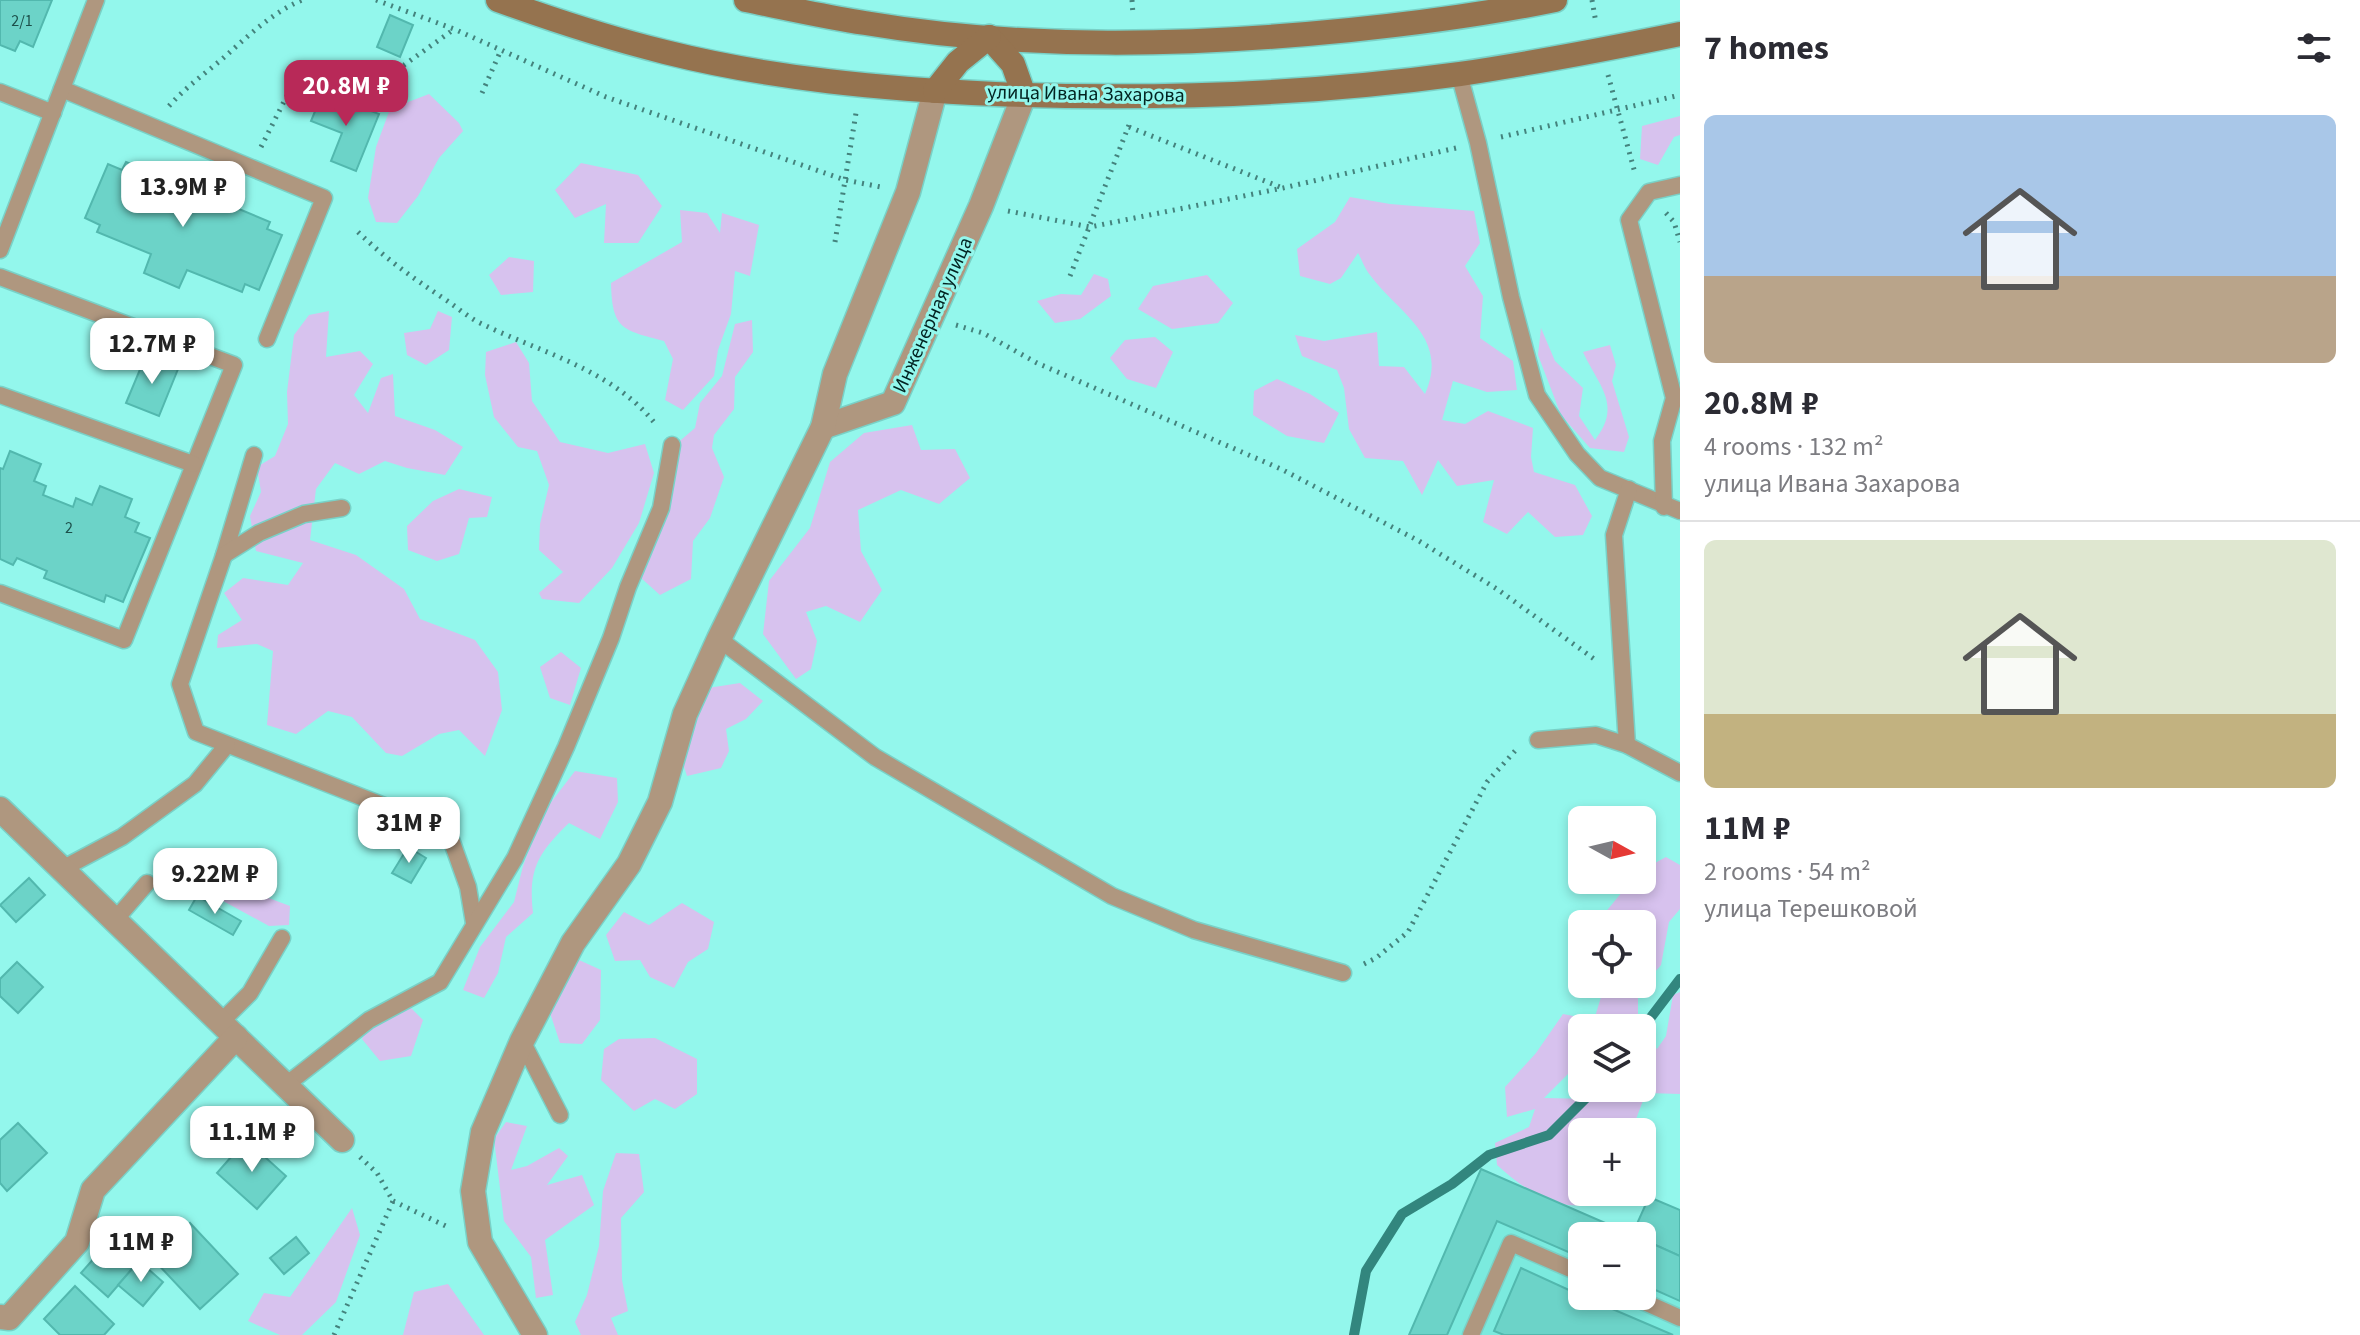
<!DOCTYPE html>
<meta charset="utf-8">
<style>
:root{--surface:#fff;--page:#f2f2f3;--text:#2b2b33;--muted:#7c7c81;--line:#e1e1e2;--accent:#b82958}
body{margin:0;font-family:"Source Sans 3",sans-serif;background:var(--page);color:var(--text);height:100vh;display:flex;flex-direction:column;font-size:30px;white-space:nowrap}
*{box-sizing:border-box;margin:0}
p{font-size:26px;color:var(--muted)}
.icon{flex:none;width:44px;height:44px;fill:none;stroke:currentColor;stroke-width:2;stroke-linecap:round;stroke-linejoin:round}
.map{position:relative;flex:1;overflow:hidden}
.panel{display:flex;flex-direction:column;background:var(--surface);width:680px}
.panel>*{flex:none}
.needle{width:52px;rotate:98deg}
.controls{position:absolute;left:1568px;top:806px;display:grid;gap:16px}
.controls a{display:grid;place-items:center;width:88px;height:88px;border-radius:12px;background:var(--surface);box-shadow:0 4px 12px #0003;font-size:40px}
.price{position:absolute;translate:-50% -68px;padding:0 18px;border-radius:16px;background:#fff;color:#222;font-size:26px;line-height:52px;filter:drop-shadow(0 2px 4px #0008)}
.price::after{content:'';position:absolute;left:50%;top:48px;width:24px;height:18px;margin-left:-12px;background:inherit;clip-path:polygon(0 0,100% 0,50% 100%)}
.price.selected{background:var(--accent);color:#fff}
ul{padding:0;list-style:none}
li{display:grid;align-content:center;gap:16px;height:424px;padding:0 24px}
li+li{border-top:2px solid var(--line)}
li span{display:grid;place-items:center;height:248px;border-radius:12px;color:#555}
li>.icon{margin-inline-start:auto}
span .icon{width:144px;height:144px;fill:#fffc;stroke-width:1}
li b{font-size:34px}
h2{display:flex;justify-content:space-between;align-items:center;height:96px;padding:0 24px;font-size:34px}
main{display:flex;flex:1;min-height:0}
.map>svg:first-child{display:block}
.built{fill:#7beade}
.green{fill:#d7c2ee}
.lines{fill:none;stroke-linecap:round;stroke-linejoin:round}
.stream{stroke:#32867e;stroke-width:10}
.building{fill:#6cd3c8;stroke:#52b8ae;stroke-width:2}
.lane-casing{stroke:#79d1c7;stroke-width:19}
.street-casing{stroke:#79d1c7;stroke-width:27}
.secondary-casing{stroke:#79d1c7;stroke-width:27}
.path{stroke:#44837d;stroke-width:5;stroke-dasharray:2 6;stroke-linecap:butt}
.lane{stroke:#af977f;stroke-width:16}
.street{stroke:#af977f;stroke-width:24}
.secondary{stroke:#95734f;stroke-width:24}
.labels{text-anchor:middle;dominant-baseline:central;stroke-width:6;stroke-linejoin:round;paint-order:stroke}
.number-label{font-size:16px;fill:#1c4f4a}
.street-label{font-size:20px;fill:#022320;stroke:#93f7ec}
</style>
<main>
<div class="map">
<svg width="1680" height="1335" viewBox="0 0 1680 1335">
<rect width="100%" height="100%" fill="#93f7ec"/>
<!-- built -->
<path class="built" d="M1481,1169l154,67h-53v60h60v-57l38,17v79h-271z"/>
<!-- green -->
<g class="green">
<path d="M429,94l30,29 4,8 -24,27 -21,38 -21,27 -21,-1 -8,-24 8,-51 14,-38z"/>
<path d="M1680,116v19l-6,2 -16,28 -18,-6 2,-33z"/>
<path d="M581,163l57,12 24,31 -24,37h-34l2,-39 -31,14 -20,-28z"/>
<path d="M1350,197l40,7 84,7 6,32 -15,23 18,30 -3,42 33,23 4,29 -30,2 -34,-11 -11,39 23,4 23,-13 45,17 -2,29 3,15 41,13 17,31 -9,19 -28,2 -27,-25 -21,22 -24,-12 11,-42 -37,6 -19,-26 -16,35 -19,-34 -38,-3 -16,-29 -5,-41 -7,-18 -35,-14 -7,-21 29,6 53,-9 2,34 25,1 21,27c25,-57 -26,-80 -55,-119 -5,-6 -8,-15 -12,-22l-17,25 -11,6 -30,-8 -3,-27 38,-27z"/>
<path d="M680,210l27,3 13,20 2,-20 37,12 -9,51 -15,-5 -4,43 -13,36 -4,26 -31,34 -18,-10 8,-41 -9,-18c-42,-11 -52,-12 -53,-58l71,-41z"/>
<path d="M509,257l25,4 -1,31 -32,3 -12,-20z"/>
<path d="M1094,274l14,5 3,17 -31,23 -25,4 -18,-22 24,-7 20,1z"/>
<path d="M1207,275l26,28 -15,20 -46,6 -34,-20 15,-23z"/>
<path d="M329,311l-3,46 34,-6 13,13 -19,31 14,18 13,-35 12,-4 2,42 40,14 28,17 -18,28 -38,-7 -22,-7 -26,13 -24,-11 -19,26 -6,51 46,15 48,34 16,30 55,21 23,32 4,38 -17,46 -26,-26 -20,4 -37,22 -16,-3 -34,-36 -24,-6 -32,23 -29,-9 6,-74 -16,-7 -40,4 1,-13 24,-15 -18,-27 19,-15 45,7 15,-22 -47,-12 -6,-35 11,-24 -4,-25 18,-11 13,-32 -1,-32 7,-57 15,-20z"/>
<path d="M438,311l14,6 -3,33 -23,15 -19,-10 -3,-22 26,-4z"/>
<path d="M752,320l1,32 -18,25 -1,32 -20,26 -2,13 12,29 -14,41 -17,23 -2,38 -31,16 -20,-18 35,-132 20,-17 5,-25 22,-27 13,-52z"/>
<path d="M1541,328l14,33 28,27 -4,28 16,24c28,-35 3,-55 -12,-88l27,-7 6,20 -4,16 17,56 -5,15 -34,-4 -29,-33 -23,-60z"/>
<path d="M1155,337l18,15 -17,36 -29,-9 -17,-21 15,-18z"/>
<path d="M516,342l13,21 3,38 28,41 48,11 37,-9 9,29 -15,50 -27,45 -33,35 -37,-4 -3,-6 24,-21 -24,-22 1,-26 9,-39 -12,-34 -19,-4 -24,-30 -9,-42 1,-23z"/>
<path d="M1277,379l33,15 29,19 -15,30 -37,-7 -34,-21 1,-24z"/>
<path d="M912,425l9,25 34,-1 15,29 -31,26 -38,-14 -43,20 3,41 21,39 -22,32 -34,-16 -20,6 11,29 -6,28 -15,10 -33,-45 6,-53 41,-53 20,-66 34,-29z"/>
<path d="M459,489l33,8 -5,20 -18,1 -10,36 -22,7 -29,-11 -1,-24 26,-25z"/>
<path d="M561,652l20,16 -11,37 -20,-7 -10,-31z"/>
<path d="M740,683l23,18 -17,18 -20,10 3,22 -8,17 -34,8 -8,-25 29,-63z"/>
<path d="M575,771l42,7 1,24 -18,37 -31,-16c-31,30 -41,46 -36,90l-27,24 -8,36 -14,25 -21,-8 17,-43 34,-45 9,-36 19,-52z"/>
<path d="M1666,857l14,8v44l-11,13 -8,43 -23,27v33l2,3h-58v27l-11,16 -27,27 49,1 11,-11h38v-58l15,19 9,-13 7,-41 7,-3v102l-34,-1 -15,39h-49v60h12l-12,13c-31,4 -63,-20 -85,-40l-2,-22 34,-16 6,-18 -28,8 -2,-30 31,-34 27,-39 31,6 11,-36h37v-60h-42l-1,-4 33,-40h10v-10z"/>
<path d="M242,863l11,29 37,14 -1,19 -20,1 -55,-30 -4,-21z"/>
<path d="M682,903l32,19 -6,27 -20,13 -14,26 -24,-11 -10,-17 -25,1 -9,-26 18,-23 25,13z"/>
<path d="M579,960l22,10 -1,50 -18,24 -22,-1 -11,-33 12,-32z"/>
<path d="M410,1007l13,13 -12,36 -31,5 -18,-22 14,-25z"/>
<path d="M655,1038l42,21v35l-22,15 -20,-10 -21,12 -33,-31 3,-31 15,-10z"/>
<path d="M506,1122l21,4 -16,44 16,-4 32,-18 9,8 -21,29 35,-10 12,30 -49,35 8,55 -17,3 -5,-41 -27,-36 -10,-82z"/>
<path d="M616,1153l23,1 5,38 -23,26 1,62 6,31 -17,7 7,17h-37l-6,-13 12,-27 12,-49 4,-55z"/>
<path d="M352,1208l8,27 -24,67 -34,33h-22l-32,-14 16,-28 26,4z"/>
<path d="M448,1284l36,51h-81l11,-43z"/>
</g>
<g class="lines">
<!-- stream -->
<g class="stream">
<path d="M1642,1029l38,-50"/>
<path d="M1354,1335l12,-64 36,-57 50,-30 37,-29 60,-20 47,-47"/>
</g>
</g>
<!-- building -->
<g class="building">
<path d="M0,0h52l-19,47 -13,-6 -5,10 -15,-6z"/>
<path d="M390,15l23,10 -13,32 -23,-10z"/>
<path d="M323,92l56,22 -23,57 -25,-10 11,-28 -31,-12z"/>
<path d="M126,162l144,60 -3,7 15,6 -23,55 -14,-6 -3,8 -55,-22 -8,18 -35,-15 7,-19 -54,-22 3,-7 -15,-7 23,-54 14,6z"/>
<path d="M146,355l32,14 -19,47 -33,-13z"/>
<path d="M10,451l31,13 -7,17 12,5 -3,9 30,12 3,-9 16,7 8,-19 32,13 -7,18 14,6 -4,9 15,6 -27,64 -17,-7 -2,7 -60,-24 3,-7 -30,-13 -4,7 -13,-6v-91l3,1z"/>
<path d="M408,847l18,11 -15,25 -19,-10z"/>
<path d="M29,878l16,17 -29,27 -16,-17z"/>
<path d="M197,896l44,25 -8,14 -44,-25z"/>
<path d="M17,962l26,25 -25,26 -18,-17v-17z"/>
<path d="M18,1123l29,30 -40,38 -7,-8v-43z"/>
<path d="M246,1140l40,36 -29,33 -40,-36z"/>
<path d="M1481,1169l154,67h-53v22l-85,-37 -50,114h-38z"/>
<path d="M1649,1197l31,13v46l-38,-17v-3l-10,-1z"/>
<path d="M190,1223l48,51 -38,35 -48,-51z"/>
<path d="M296,1237l13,16 -25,21 -14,-16z"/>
<path d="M112,1238l27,23 -31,36 -27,-24z"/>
<path d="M1642,1239l38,17v45l-38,-17z"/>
<path d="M139,1261l24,21 -20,24 -25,-21z"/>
<path d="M1521,1268l61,28 91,39h-169l-10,-4z"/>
<path d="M75,1286l39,38 -10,11h-44l-16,-16z"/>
</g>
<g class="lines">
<defs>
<g id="lane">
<path d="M1459,74l19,69 33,154 26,98 40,59 23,24 80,33"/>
<path d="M62,89l262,109 -57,141"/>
<path d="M0,92l53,21"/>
<path d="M0,250l96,-250"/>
<path d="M0,277l234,88 -110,275 -124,-47"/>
<path d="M0,395l193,69"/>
<path d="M254,455l-30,100 -44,129 16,48 252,99 20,56 6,36"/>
<path d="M1664,507l-2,-66 12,-43 -45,-178 20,-28 31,-7"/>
<path d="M224,555l35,-22 45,-19 38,-6"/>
<path d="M719,639l156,118 237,139 82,34 149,43"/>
<path d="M1538,740l58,-5 31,10 53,28"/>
<path d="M1627,745l-13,-210 15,-46"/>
<path d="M62,869l60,-32 73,-53 32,-39"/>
<path d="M115,920l32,-37"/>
<path d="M221,1022l29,-29 32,-55"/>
<path d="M522,1041l38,74"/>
<path d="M286,1085l83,-65 71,-38 75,-124 51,-111 45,-109 17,-51 33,-79 11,-63"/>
<path d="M1631,1296l49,22"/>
<path d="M1471,1335l40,-92 71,31"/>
</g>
<g id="street">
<path d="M823,427l70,-24 88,-197 43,-111"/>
<path d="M0,809l342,331"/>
<path d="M0,1317l9,1 68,-76 16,-52 143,-153"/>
<path d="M535,1335l-55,-93 -7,-51 10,-59 39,-91 51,-98 56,-79 31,-62 25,-88 34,-75 104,-212 12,-53 73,-182 27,-101"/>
</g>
<g id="secondary">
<path d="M498,0c55,20 110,38 167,52 108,27 219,37 330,42 154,6 311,1 465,-20 73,-11 147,-25 220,-40"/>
<path d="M746,0c40,8 79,17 119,23 160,27 325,23 485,7 69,-7 137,-16 205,-30"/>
<path d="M989,37l24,27 11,31"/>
<path d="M935,91l23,-29 31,-25"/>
</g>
</defs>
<!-- lane casing -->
<use href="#lane" class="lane-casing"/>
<!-- street casing -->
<use href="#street" class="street-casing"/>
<!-- secondary casing -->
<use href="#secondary" class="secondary-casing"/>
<!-- path -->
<g class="path">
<path d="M376,0l78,29 152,68 239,83 36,7"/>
<path d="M1132,0l1,15"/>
<path d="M1592,0l4,23"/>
<path d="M1608,75l27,98"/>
<path d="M482,93l19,-43"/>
<path d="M169,106c16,-18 34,-31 52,-46 25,-22 50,-47 81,-60"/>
<path d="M1129,127l151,60"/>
<path d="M1501,137l179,-42"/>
<path d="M261,147l37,-73 28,-6 45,11 33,-14 49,-35"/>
<path d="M1008,211l82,16 193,-39 173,-40"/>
<path d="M1666,213l8,9 6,20"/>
<path d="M358,232c29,28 55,46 88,68 12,8 23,18 36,24 60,29 132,46 175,102"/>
<path d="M835,242l21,-129"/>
<path d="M1070,276l59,-151"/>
<path d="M956,325l27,8 54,30 244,106 138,72 78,48 100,72"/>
<path d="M1364,964l12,-6 32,-26 79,-150 28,-31"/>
<path d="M393,1201l57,27"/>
<path d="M334,1335l59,-134 -16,-28 -17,-16"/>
</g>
<!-- lane -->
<use href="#lane" class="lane"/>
<!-- street -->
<use href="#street" class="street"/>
<!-- secondary -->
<use href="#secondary" class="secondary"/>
</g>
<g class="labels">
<!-- number labels -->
<g class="number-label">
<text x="22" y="21">2/1</text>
<text x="69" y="528">2</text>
</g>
<!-- street labels -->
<g class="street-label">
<text transform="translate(1086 94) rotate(1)">улица Ивана Захарова</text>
<text transform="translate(933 315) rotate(-66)">Инженерная улица</text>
</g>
</g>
</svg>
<div class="controls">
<a><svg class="needle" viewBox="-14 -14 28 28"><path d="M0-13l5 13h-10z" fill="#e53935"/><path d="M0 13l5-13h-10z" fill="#7c7c81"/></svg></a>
<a><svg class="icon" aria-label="locate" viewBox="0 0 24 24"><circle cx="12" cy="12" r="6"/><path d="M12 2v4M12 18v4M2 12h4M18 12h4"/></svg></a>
<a><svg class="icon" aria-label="layers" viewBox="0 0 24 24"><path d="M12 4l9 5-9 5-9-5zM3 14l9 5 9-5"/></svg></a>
<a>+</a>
<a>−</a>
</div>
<b class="price selected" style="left:346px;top:128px">20.8M ₽</b>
<b class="price" style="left:183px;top:229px">13.9M ₽</b>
<b class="price" style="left:152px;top:386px">12.7M ₽</b>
<b class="price" style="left:409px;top:865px">31M ₽</b>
<b class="price" style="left:215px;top:916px">9.22M ₽</b>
<b class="price" style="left:252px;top:1174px">11.1M ₽</b>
<b class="price" style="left:141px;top:1284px">11M ₽</b>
</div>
<section class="panel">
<h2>7 homes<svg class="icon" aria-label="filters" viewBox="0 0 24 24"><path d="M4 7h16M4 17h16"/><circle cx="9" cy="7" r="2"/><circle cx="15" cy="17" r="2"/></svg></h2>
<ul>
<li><span style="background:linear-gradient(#a9c7e8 65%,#b9a48a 0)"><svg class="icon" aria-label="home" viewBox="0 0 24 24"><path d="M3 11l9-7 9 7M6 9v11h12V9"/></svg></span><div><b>20.8M ₽</b><p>4 rooms · 132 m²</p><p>улица Ивана Захарова</p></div></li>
<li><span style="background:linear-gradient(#dfe7d0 70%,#c2b280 0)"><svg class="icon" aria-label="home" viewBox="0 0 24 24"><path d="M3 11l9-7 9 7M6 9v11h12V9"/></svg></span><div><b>11M ₽</b><p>2 rooms · 54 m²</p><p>улица Терешковой</p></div></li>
</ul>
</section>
</main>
